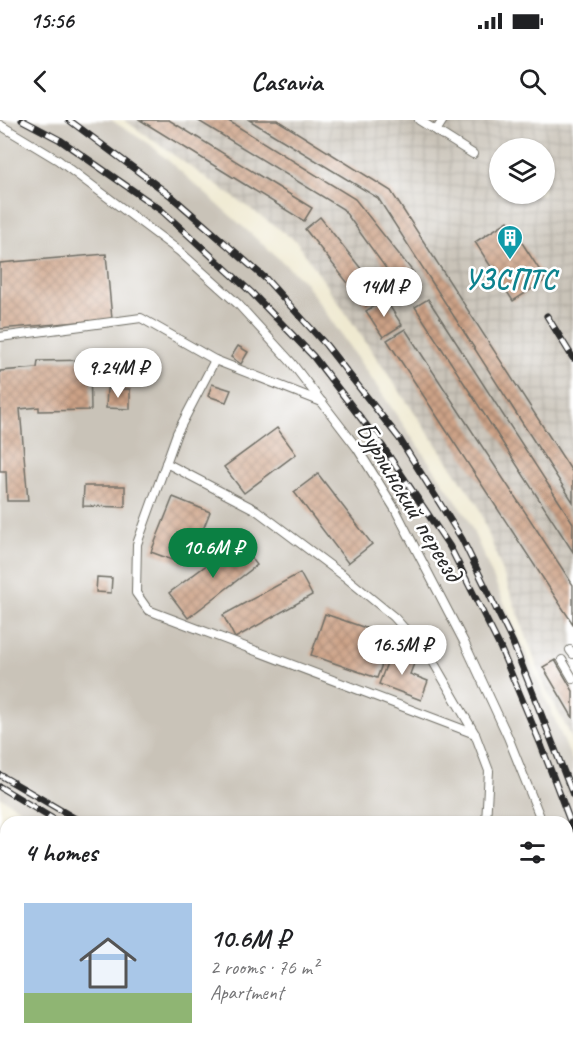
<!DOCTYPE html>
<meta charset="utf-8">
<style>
:root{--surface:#fff;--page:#f2f2f2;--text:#202124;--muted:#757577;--accent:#0b8043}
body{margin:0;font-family:Caveat,sans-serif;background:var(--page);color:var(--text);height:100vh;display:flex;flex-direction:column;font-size:22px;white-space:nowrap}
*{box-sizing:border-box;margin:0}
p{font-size:20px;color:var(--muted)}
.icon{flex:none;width:33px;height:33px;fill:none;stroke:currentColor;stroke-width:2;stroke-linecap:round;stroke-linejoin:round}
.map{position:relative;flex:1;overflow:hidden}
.panel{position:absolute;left:0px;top:696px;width:573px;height:234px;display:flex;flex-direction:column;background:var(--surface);border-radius:18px 18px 0 0;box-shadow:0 2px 4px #0004}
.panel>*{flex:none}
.buttons{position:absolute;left:489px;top:18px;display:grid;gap:12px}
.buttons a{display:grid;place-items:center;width:66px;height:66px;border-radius:50%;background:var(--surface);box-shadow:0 2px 4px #0004;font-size:30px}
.price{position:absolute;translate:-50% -51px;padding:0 14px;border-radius:21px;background:#fff;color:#222;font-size:20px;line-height:39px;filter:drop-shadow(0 2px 3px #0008)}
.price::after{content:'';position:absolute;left:50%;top:36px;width:18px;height:14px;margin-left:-9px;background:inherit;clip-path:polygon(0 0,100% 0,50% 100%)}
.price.on{background:var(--accent);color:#fff}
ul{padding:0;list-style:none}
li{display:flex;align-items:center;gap:18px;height:150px;padding:0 24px}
li span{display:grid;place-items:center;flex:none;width:168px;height:120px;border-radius:0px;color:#555}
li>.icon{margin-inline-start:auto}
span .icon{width:72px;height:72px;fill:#fffc;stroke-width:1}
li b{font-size:26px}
h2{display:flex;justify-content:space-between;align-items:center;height:72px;padding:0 24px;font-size:26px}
.status{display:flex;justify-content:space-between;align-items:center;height:42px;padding:0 30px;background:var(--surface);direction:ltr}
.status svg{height:16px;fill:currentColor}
header{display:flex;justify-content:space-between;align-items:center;height:78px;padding:0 24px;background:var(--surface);font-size:27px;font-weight:600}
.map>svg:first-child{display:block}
.industrial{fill:url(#industrial-grid);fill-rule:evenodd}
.railway{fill:#c9c3b8}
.building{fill:url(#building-cross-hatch)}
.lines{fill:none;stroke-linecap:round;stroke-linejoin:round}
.service-casing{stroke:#706e65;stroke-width:10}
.service{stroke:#fff;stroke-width:8}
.rail-casing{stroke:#2b2b2b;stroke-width:7}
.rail{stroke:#fff;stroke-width:4.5;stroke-dasharray:14;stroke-linecap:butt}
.labels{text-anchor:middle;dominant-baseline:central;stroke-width:5;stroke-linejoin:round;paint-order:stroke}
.culture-label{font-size:28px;font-weight:bold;fill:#0d838f;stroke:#fff}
.street-label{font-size:28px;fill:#2b2b2b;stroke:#fff}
</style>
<div class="status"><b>15:56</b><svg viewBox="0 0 49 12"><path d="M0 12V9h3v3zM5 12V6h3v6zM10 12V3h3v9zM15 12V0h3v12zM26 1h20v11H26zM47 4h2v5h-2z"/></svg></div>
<header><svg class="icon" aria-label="back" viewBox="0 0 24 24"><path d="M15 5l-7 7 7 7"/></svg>Casavia<svg class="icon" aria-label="search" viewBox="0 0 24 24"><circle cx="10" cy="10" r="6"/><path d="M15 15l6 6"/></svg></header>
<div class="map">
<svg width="573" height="930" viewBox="0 0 573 930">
<defs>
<pattern id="industrial-grid" width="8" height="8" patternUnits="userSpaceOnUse" patternTransform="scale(1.5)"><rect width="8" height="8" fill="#c9c3b8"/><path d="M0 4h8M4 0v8" fill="none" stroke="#ada89e"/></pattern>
<pattern id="building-cross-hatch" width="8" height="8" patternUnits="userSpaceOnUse" patternTransform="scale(1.5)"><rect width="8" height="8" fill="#cda387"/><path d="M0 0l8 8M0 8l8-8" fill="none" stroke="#a7856f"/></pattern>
</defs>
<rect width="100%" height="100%" fill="#fff"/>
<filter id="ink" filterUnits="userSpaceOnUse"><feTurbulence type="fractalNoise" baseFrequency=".0167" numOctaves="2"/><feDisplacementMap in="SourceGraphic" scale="12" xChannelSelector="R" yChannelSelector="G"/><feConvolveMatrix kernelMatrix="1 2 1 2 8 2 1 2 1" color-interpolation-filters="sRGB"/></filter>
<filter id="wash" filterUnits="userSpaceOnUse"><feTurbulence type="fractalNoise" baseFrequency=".008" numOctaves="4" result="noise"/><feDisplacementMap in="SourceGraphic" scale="24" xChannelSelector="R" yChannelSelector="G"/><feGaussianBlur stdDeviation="1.35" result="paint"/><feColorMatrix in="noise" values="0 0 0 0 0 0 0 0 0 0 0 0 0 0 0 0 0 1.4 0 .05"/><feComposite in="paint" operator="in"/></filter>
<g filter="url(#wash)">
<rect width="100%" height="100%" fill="#efe9d0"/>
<!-- industrial -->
<path class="industrial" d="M124,0h449v620l-29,-55 -66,-180 -182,-264zM500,28h44v46h-44z"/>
<!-- railway -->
<path class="railway" d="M0,0h111l41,26 152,135 163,236 106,245v288h-200l-8,-6h202v-222h-525l-42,-25z"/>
<g id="blocks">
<!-- building -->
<g class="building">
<path d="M140,0h29l143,88 -8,13z"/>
<path d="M197,0h30l128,79 59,74 -16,12 -55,-76z"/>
<path d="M249,0h28l114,71 182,282v29l-195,-304z"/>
<path d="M320,97l61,77 -15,12 -61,-77z"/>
<path d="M508,101l38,59 -33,21 -38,-59z"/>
<path d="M106,134l6,65 -112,10v-66z"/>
<path d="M385,179l17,26 -19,12 -17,-26z"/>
<path d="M428,179l145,224v29l-158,-245z"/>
<path d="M405,209l168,256v39l-186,-284z"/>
<path d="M238,226l10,6 -7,12 -10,-7z"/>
<path d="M103,233h24v25h-23z"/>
<path d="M90,240l1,50 -52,1v-4l-19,2 8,92h-21l-1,-30h-6v-100l37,-3 1,-7z"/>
<path d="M212,264l19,6 -5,12 -18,-6z"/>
<path d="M107,269h23v20l-24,-1z"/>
<path d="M277,308l19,26 -52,39 -20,-26z"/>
<path d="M318,354l54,70 -24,19 -54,-71z"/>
<path d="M84,366h41v21l-42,-1z"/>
<path d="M173,377l37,15 -12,30 -6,-2 -9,24 -32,-12z"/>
<path d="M239,421l18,24 -69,53 -19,-25z"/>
<path d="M300,453l12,22 -77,43 -12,-23z"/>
<path d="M97,457l15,1 -1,15 -15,-1z"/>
<path d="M325,494l67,23 -15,41 -66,-23z"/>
<path d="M393,527l7,3 -1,5 16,6 -5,13 18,7 -7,19 -42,-16z"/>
<path d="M555,540l18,31v27l-30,-51z"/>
<path d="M4,766l2,1v37l-6,-4v-26z"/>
<path d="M567,852l6,16v62h-6l-2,-6h2z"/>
<path d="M62,924h38l-4,6h-25z"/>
<path d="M162,924h31l9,6h-43z"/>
<path d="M227,924h29l-4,6h-29z"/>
<path d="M302,924h30l8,6h-30z"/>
<path d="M428,924h29l8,6h-29z"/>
<path d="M488,924h33l7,6h-32z"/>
</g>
</g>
</g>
<g filter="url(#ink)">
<use href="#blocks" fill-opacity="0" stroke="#706e65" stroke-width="1.5"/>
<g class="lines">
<defs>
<g id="service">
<path d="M419,0l54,34"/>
<path d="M0,5l58,35 121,91 59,53 53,58 66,86 38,61 69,133 44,95 34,85"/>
<path d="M436,11l7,-11"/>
<path d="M0,217l141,-19 74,42 107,42"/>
<path d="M215,240l-38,73 -40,111 -1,49 12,17 327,124"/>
<path d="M166,343l90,47 88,66 50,41 37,41 44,76 14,37 -3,51"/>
<path d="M570,530l3,4"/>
<path d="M562,540l11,19"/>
<path d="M567,765l6,14"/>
<path d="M555,924l2,6"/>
</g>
</defs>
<!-- service casing -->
<use href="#service" class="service-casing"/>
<!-- service -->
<use href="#service" class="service"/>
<defs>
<g id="rail">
<path d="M22,0l38,20 101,70 91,83 61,63 70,91 67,100 50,100 41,98 32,84"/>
<path d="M69,0l102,76 95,83 60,66 73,93 63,101 51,104 60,152"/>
<path d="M547,196l26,42"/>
<path d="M0,655l81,47"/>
<path d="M0,667l58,35"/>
<path d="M380,924l8,6"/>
<path d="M398,924l9,6"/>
</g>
</defs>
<!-- rail casing -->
<use href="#rail" class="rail-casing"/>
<!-- rail -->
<use href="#rail" class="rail"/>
</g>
</g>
<!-- icons -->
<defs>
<symbol id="building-pin" viewBox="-11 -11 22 30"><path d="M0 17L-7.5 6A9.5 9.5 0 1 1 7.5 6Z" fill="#0f9aa8" stroke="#fff"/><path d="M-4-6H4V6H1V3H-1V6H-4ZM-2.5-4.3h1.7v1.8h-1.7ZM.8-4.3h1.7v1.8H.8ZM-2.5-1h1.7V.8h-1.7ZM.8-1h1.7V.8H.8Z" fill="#fff"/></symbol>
</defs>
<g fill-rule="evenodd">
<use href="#building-pin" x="495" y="103" width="30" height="40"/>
</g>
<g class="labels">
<!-- culture labels -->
<g class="culture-label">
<text x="510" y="158">УЗСПТС</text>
</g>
<!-- street labels -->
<g class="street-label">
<text transform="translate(410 381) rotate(59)">Бурлинский переезд</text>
</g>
</g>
</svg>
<div class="buttons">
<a><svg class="icon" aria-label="layers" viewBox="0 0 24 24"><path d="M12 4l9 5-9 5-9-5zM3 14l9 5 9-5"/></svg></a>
</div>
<b class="price" style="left:384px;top:198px">14M ₽</b>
<b class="price" style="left:118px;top:279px">9.24M ₽</b>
<b class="price on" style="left:213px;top:459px">10.6M ₽</b>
<b class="price" style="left:402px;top:556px">16.5M ₽</b>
<section class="panel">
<h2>4 homes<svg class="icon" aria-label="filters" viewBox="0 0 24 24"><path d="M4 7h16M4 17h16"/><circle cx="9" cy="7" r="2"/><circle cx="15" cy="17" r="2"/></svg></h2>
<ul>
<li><span style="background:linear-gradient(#a9c7e8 75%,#8fb573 0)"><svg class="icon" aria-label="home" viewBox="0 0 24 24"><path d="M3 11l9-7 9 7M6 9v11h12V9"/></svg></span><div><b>10.6M ₽</b><p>2 rooms · 76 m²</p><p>Apartment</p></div></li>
</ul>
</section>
</div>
